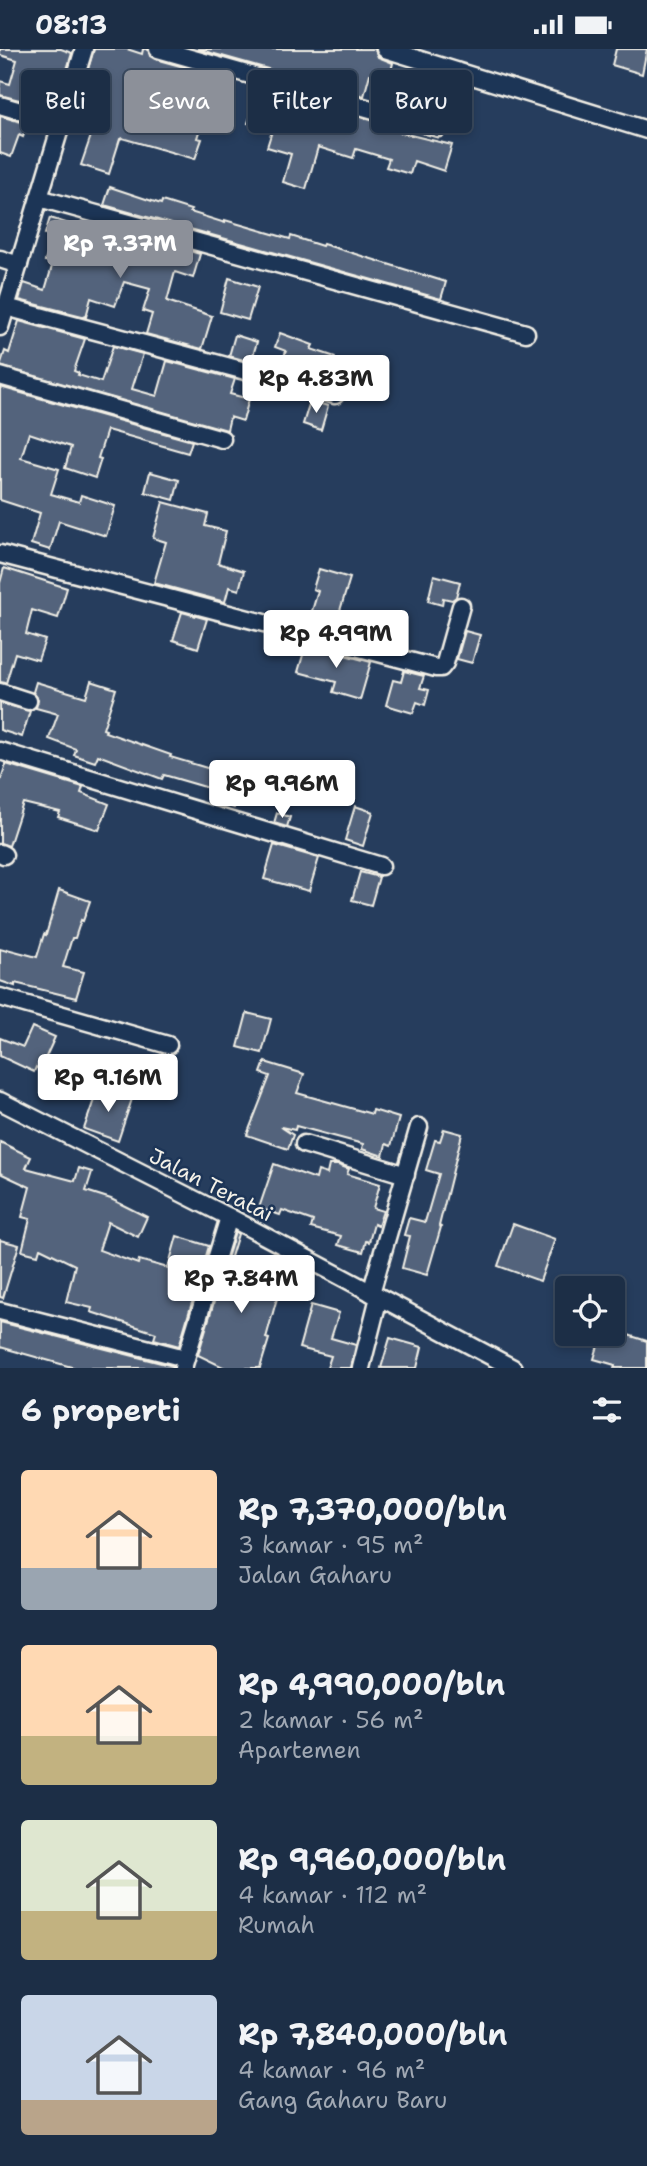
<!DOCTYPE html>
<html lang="id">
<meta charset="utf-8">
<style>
:root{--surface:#1c2e46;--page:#25364d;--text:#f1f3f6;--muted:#a0a8b3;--line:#3a4a5f;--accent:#8c9099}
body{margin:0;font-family:"Shantell Sans",sans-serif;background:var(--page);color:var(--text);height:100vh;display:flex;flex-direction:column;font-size:26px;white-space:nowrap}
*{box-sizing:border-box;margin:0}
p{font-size:23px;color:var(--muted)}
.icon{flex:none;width:38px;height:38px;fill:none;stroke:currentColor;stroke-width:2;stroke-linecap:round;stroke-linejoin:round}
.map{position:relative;height:1319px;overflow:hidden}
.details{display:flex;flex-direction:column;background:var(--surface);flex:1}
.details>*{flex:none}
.top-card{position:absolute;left:21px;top:21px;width:606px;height:63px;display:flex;gap:14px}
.controls{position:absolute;left:555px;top:1227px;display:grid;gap:14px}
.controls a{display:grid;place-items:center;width:70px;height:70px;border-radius:7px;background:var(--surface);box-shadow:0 4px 10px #0003,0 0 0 2px var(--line);font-size:35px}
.price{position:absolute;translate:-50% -60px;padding:0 16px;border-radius:7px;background:#fff;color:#222;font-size:23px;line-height:46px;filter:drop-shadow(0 2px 4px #0008)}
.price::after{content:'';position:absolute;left:50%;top:42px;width:21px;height:16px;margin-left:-10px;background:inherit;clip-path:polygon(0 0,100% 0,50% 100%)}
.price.on{background:var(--accent);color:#fff}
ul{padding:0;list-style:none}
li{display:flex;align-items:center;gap:21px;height:175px;padding:0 21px}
li span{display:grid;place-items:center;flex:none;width:196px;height:140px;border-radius:7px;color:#555}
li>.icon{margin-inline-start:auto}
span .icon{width:84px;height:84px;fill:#fffc;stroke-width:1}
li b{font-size:30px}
h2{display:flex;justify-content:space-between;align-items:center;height:84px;padding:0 21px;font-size:30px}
.chip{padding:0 24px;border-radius:7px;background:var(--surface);box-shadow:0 4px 10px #0003,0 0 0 2px var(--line);font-size:24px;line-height:63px}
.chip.on{background:var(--accent);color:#fff}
.status{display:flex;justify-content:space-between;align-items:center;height:49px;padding:0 35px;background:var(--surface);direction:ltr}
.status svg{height:19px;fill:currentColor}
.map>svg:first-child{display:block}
.building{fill:#52647b;stroke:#f4f1e8;stroke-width:2}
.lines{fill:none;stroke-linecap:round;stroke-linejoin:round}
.minor-casing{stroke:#f4f1e8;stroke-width:21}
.minor{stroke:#1d3557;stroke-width:16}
.labels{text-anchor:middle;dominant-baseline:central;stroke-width:5;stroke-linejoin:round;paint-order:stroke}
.street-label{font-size:21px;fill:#f4f1e8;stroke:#1d3557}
</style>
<div class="status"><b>08:13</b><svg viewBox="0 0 49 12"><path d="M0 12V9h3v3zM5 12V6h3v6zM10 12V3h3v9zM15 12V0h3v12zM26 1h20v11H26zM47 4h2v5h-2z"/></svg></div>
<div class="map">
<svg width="647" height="1319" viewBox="0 0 647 1319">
<rect width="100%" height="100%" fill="#263d5d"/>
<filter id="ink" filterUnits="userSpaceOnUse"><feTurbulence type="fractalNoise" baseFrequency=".0143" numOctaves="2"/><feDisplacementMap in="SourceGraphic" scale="14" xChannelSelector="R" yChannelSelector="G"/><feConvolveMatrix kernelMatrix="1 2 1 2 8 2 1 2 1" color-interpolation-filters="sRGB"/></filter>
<g filter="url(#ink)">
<!-- building -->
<g class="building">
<path d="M0,0h61l11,4 -16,53 -20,-6 -1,4 -35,-9v-14l10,3 7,-24 -17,-5z"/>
<path d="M94,0h33l15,5 1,-5h5l2,7 5,3 47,13 -13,40 15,4 -7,22 5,1 -7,20 -73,-21 -2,1 -11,35 -28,-9 12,-35 -21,-7z"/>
<path d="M197,0h178l3,8 15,6 -4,16 -19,-5 -6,22z"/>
<path d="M616,0h31l-5,25 -30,-9z"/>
<path d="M303,52l93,26 -2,4 58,14 -8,26 -30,-10 -4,13 -24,-7 3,-8 -33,-10 -3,9 -35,-11 -12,42 -23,-7 8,-28 -24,-7 5,-16 -24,-8 7,-21 43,14z"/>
<path d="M0,67l28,8 -5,13 -4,-2 -8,22 -11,-4z"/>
<path d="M110,138l51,17 1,-3 29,9 -1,2 35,11v-3l65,19 1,-3 31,10 1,-2 123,38 -5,17 -337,-94z"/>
<path d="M50,169l29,9 -4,12 29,9 6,-20 90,26 -7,24 -18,-6 -8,29 45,15 -10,33 -56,-15 6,-20 -9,-3 7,-22 -26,-7 -9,24 -24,-8 -5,19 -67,-17 5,-17 21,7 8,-27 -8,-2 8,-24 -8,-3z"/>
<path d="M229,229l29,9 -10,33 -28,-8z"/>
<path d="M19,272l66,18 -11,32 5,2 -1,2 23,7 12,-36 30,8 -11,35 25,7 10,-35 68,18 -5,15 19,5 -6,22 -13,-4 -3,13 -227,-64 5,-15 4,2z"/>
<path d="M280,284l33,12 -2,4 24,8 -8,25 -48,-13 7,-18 -11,-4z"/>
<path d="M235,286l22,7 -6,20 -22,-6z"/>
<path d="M0,338l192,54 -4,12 -81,-23 -9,28 3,1 -6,19 -30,-10 6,-21 -42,-14 -8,25 38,11 -8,25 28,8 2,-7 34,11 -9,30 -47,-15 -9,29 -19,-6 9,-31 -40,-13z"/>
<path d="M310,352l18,5 -7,24 -18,-6z"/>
<path d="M150,423l29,8 -5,20 -29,-8z"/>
<path d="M163,453l45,12 -3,12 21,5 -8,32 26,8 -5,19 -10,-3 -4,15 -71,-19 12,-41 -13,-4z"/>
<path d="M4,519l63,20 -9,30 -26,-8 -6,24 19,6 -7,20 -23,-7 -9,30 -6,-1v-99z"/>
<path d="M319,520l31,9 -16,52 -26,-6 10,-33 -5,-2z"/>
<path d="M434,526l26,7 -4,15 -4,3 -9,-2 -1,7 -14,-4z"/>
<path d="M182,563l25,7 -9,29 -25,-8z"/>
<path d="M465,582l15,4 -8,28 -15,-4z"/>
<path d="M306,596l65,17 -11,38 -27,-8 3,-10 -38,-10z"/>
<path d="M404,622l20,5 -4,12 9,2 -4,15 -8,-3 -4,11 -27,-8 7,-25 8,2z"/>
<path d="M91,632l25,8 -13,40 3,1 -1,2 66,23 -1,2 47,14 3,-8 24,7 -10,38 -25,-8 3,-11 -48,-14 -2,4 -64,-24 -3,7 -21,-7 2,-6 -27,-10 9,-25 -22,-6 2,-9 -5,-7 3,-10 50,15z"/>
<path d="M0,654l30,8 -8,26 -22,-7z"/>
<path d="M6,715l77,23 -2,6 28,11 -10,26 -41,-13 2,-5 -37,-9 -14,43 -9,-3v-61z"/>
<path d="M355,757l18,6 -10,34 -18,-6z"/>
<path d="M277,764l13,4 -3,10 -13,-4z"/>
<path d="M274,796l45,13 -10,33 -45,-12z"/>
<path d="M360,823l19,5 -8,28 -19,-5z"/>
<path d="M59,841l31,11 -7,20 -2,-1 -6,18h-3l-9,29 21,5 -8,26 -61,-15v3l-15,-5v-32l7,2v-2l30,8 7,-23 2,1z"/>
<path d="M247,964l24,6 -9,34 -24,-6z"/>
<path d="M32,978l23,10 -15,33 -4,-3 -2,5 -34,-16v-18l23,9z"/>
<path d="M265,1013l39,12 -7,19 75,21 1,-4 26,8 -8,28 -5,-2 -3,12 -21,-7 1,-5 -67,-18 -1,4 -14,-3 12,8 -5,14 -41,-14 23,-59 -9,-3z"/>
<path d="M98,1039l34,11 -14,42 -34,-12z"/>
<path d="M444,1080l18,5 -23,92 2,1 -14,48 -25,-7 8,-32 -6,-1 5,-17 16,4 14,-48 -13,-4 9,-30 5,1z"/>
<path d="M0,1093l31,15 -5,11 49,13 4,-13 13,4 -6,19 25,8 36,18 -9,20 -30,-15 -9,28 39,14 1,-4 29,8 9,-32 32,10 -30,100 -25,-7 2,-6 -65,-21 1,-4 -26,-6 9,-37 -35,-17 -2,7 -16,-4 8,-32 -8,-2 8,-30 -30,-14z"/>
<path d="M274,1115l42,15 2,-8 9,3 2,-9h9l11,4 -2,5 33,10 -7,24 10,3 -5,15 -4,-2 -5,18 -3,-1 -3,11 -25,-7 3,-9 -30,-8 2,-7 -31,-11 -2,5 -21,-7z"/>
<path d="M513,1175l42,15 -15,42 -42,-15z"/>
<path d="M235,1183l3,2 -8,26 41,12 2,-7 13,5 -11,35 -9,33 3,1 -9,29h-35l-27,-13z"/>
<path d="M0,1191l19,5 -16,53 -3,-1z"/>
<path d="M311,1256l28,8 -8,25 25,7 -5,23h-24l4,-12 -32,-8z"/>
<path d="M0,1273l173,44v2h-98l-75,-21z"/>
<path d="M625,1285l22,7v27h-33l1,-3 -21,-6 7,-23 21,6z"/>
<path d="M390,1289l32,9 -5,21h-36z"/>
</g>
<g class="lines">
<defs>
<g id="minor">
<path d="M158,0l280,79"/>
<path d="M385,0l262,81"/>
<path d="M0,56l61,18"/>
<path d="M39,149l487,135"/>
<path d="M0,210l19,6"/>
<path d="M6,258l329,88"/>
<path d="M0,278l84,-278"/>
<path d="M0,327l222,63"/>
<path d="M0,505l436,114h5l4,-5 16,-57"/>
<path d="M0,643l28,9"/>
<path d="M0,702l381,115"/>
<path d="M0,804l4,2"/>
<path d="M0,948l168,48"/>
<path d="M0,1052l229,116 284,151"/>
<path d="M304,1095l102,31"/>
<path d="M371,1244l48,-166"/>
<path d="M0,1262l185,47"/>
<path d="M183,1319l46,-151"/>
<path d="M361,1319l18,-71"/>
</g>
</defs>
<!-- minor casing -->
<use href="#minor" class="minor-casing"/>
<!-- minor -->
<use href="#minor" class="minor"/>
</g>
</g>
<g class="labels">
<!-- street labels -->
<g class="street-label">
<text transform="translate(211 1136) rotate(27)">Jalan Teratai</text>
</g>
</g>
</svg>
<div class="controls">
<a><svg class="icon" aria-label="locate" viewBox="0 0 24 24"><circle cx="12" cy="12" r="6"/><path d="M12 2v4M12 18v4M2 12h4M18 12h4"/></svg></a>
</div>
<b class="price on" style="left:120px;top:231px">Rp 7.37M</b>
<b class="price" style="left:316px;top:366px">Rp 4.83M</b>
<b class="price" style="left:336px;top:621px">Rp 4.99M</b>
<b class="price" style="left:282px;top:771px">Rp 9.96M</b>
<b class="price" style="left:108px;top:1065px">Rp 9.16M</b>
<b class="price" style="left:241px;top:1266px">Rp 7.84M</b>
<div class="top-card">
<a class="chip">Beli</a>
<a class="chip on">Sewa</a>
<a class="chip">Filter</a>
<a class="chip">Baru</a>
</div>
</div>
<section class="details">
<h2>6 properti<svg class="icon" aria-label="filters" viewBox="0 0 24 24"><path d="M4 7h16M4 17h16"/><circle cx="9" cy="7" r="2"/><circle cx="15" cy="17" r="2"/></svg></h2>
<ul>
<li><span style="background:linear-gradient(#ffd9b3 70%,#9aa5b1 0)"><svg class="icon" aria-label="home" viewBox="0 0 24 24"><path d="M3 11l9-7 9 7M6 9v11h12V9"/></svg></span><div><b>Rp 7,370,000/bln</b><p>3 kamar · 95 m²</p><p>Jalan Gaharu</p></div></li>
<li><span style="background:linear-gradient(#ffd9b3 65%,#c2b280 0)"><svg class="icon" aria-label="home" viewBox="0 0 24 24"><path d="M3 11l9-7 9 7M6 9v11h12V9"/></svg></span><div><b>Rp 4,990,000/bln</b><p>2 kamar · 56 m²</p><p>Apartemen</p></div></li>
<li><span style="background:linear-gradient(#dfe7d0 65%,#c2b280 0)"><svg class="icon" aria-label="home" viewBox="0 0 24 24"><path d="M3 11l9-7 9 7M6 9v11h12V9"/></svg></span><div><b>Rp 9,960,000/bln</b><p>4 kamar · 112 m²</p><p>Rumah</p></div></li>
<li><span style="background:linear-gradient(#c9d6e8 75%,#b9a48a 0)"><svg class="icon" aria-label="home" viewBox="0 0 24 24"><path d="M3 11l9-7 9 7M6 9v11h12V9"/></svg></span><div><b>Rp 7,840,000/bln</b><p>4 kamar · 96 m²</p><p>Gang Gaharu Baru</p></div></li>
</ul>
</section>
